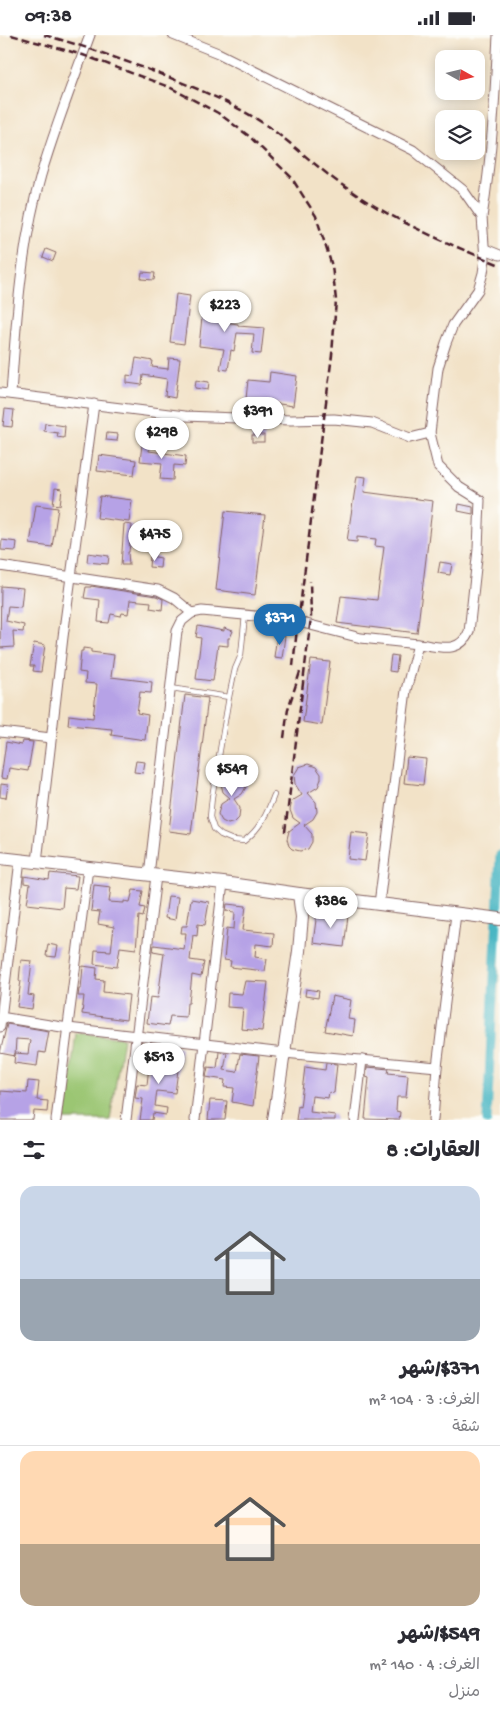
<!DOCTYPE html>
<html lang="ar">
<meta charset="utf-8">
<style>
:root{--surface:#fff;--page:#f7f7f7;--text:#2b2b33;--muted:#7c7c81;--line:#e1e1e2;--accent:#1f6fb2}
body{margin:0;font-family:"Gochi Hand","Playpen Sans Arabic",sans-serif;background:var(--page);color:var(--text);direction:rtl;height:100vh;display:flex;flex-direction:column;font-size:19px;white-space:nowrap}
*{box-sizing:border-box;margin:0}
p{font-size:16px;color:var(--muted)}
.icon{flex:none;width:28px;height:28px;fill:none;stroke:currentColor;stroke-width:2;stroke-linecap:round;stroke-linejoin:round}
.map{position:relative;height:1085px;overflow:hidden;direction:ltr}
.panel{display:flex;flex-direction:column;background:var(--surface);flex:1}
.panel>*{flex:none}
.needle{width:32px;rotate:98deg}
.tools{position:absolute;left:435px;top:15px;display:grid;gap:10px}
.tools a{display:grid;place-items:center;width:50px;height:50px;border-radius:10px;background:var(--surface);box-shadow:0 2px 12px #0003;font-size:25px}
.price{position:absolute;translate:-50% -42px;padding:0 11px;border-radius:18px;background:#fff;color:#222;font-size:16px;line-height:32px;filter:drop-shadow(0 1px 2px #0008)}
.price::after{content:'';position:absolute;left:50%;top:30px;width:15px;height:11px;margin-left:-8px;background:inherit;clip-path:polygon(0 0,100% 0,50% 100%)}
.price.current{background:var(--accent);color:#fff}
ul{padding:0;list-style:none}
li{display:grid;align-content:center;gap:10px;height:265px;padding:0 20px}
li+li{border-top:1px solid var(--line)}
li span{display:grid;place-items:center;height:155px;border-radius:15px;color:#555}
li>.icon{margin-inline-start:auto}
span .icon{width:90px;height:90px;fill:#fffc;stroke-width:1}
li b{font-size:21px}
h2{display:flex;justify-content:space-between;align-items:center;height:60px;padding:0 20px;font-size:21px}
.status{display:flex;justify-content:space-between;align-items:center;height:35px;padding:0 25px;background:var(--surface);direction:ltr}
.status svg{height:14px;fill:currentColor}
.map>svg:first-child{display:block}
.green{fill:#9bc673;stroke:#72724f}
.lines{fill:none;stroke-linecap:round;stroke-linejoin:round}
.canal{stroke:#48b6c3;stroke-width:9}
.building{fill:#b6a2e6}
.lane-casing{stroke:#856362;stroke-width:6}
.street-casing{stroke:#856362;stroke-width:11}
.secondary-casing{stroke:#856362;stroke-width:14}
.lane{stroke:#fff;stroke-width:4.5}
.street{stroke:#fff;stroke-width:9}
.secondary{stroke:#fff;stroke-width:12}
.rail{stroke:#4a1f2b;stroke-width:2.5;stroke-dasharray:8 4;stroke-linecap:butt}
</style>
<div class="status"><b>09:38</b><svg viewBox="0 0 49 12"><path d="M0 12V9h3v3zM5 12V6h3v6zM10 12V3h3v9zM15 12V0h3v12zM26 1h20v11H26zM47 4h2v5h-2z"/></svg></div>
<div class="map">
<svg width="500" height="1085" viewBox="0 0 500 1085">
<rect width="100%" height="100%" fill="#fdfcf7"/>
<filter id="ink" filterUnits="userSpaceOnUse"><feTurbulence type="fractalNoise" baseFrequency=".02" numOctaves="2"/><feDisplacementMap in="SourceGraphic" scale="10" xChannelSelector="R" yChannelSelector="G"/><feConvolveMatrix kernelMatrix="1 2 1 2 8 2 1 2 1" color-interpolation-filters="sRGB"/></filter>
<filter id="wash" filterUnits="userSpaceOnUse"><feTurbulence type="fractalNoise" baseFrequency=".0096" numOctaves="4" result="noise"/><feDisplacementMap in="SourceGraphic" scale="20" xChannelSelector="R" yChannelSelector="G"/><feGaussianBlur stdDeviation="1.12" result="paint"/><feColorMatrix in="noise" values="0 0 0 0 0 0 0 0 0 0 0 0 0 0 0 0 0 1.4 0 .05"/><feComposite in="paint" operator="in"/></filter>
<g filter="url(#wash)">
<rect width="100%" height="100%" fill="#f2e2c7"/>
<!-- green -->
<path class="green" d="M76,998l47,5 -13,82h-45z"/>
<g class="lines">
<!-- canal -->
<path class="canal" d="M487,1085l13,-265"/>
</g>
<g id="blocks">
<!-- building -->
<g class="building">
<path d="M46,214l10,4 -3,8 -10,-4z"/>
<path d="M142,237l13,1 -1,7 -13,-1z"/>
<path d="M176,259l14,2 -6,48 -14,-2z"/>
<path d="M204,263l15,2 -2,21 21,3v2l26,2 -3,26 -9,-1 2,-19 -17,-1 -3,18 -3,-1 -3,20 -8,-1 4,-20 -25,-3z"/>
<path d="M136,323l17,3 -1,6 16,2 1,-11 11,1 -5,39 -10,-2 2,-17 -24,-4 -1,10 -15,-2v-8l6,1z"/>
<path d="M270,337l27,4 -4,30 -47,-7 2,-19 21,2z"/>
<path d="M196,345l13,2 -1,8 -13,-2z"/>
<path d="M5,374l9,1 -2,17 -9,-1z"/>
<path d="M45,388l20,3 -1,12 -7,-1 1,-4 -14,-2z"/>
<path d="M107,398l11,1 -1,7 -11,-1z"/>
<rect x="252" y="400" width="12" height="7"/>
<path d="M143,402l7,1 -1,13 37,5 -1,10 -11,-1 -1,15 -13,-1 2,-16 -22,-2z"/>
<path d="M99,420l37,5 -2,15 -37,-4z"/>
<path d="M357,441l9,1 -2,15 69,9 -16,132 -80,-10 4,-27 36,4 7,-53 -9,-1 1,-7 -19,-2v5l-10,-1z"/>
<path d="M55,453l7,1 -2,16 -7,-1z"/>
<path d="M100,461l32,4 -3,22 -32,-4z"/>
<path d="M459,469l14,3v7l-15,-3z"/>
<path d="M36,470l22,3 -6,39 -22,-3z"/>
<path d="M225,476l40,4 -10,80 -39,-5z"/>
<path d="M124,489l8,1 -3,27h-1l1,13h-8z"/>
<path d="M2,505l15,2 -1,9 -15,-1z"/>
<path d="M88,518l21,3 -1,8 -21,-2z"/>
<path d="M150,521l11,2 -1,10 -11,-1z"/>
<path d="M440,527l12,2 -2,11 -12,-2z"/>
<path d="M1,551l22,2 -2,19 -13,-1 -2,15 18,4 -1,7 -10,-1 1,16 -14,1z"/>
<path d="M91,551l65,10 7,3 -1,11 -12,-2 1,-6 -21,-2 -2,14 -6,-1 -1,3 -10,-2 -2,9 -11,-1 2,-22 -16,-2 2,-11h5z"/>
<path d="M198,591l26,5v-3l9,3 -3,7h-2v8l-10,-1 -5,36 -17,-2 5,-41 -5,-1z"/>
<path d="M277,600l8,1 -3,22 -8,-1z"/>
<path d="M34,608l11,2 -4,27 -8,-1 1,-5h-4z"/>
<path d="M83,613l8,1v3l23,3 -3,22 41,5 -1,11 -11,-1 -3,21 11,2 -3,25 -34,-5 1,-6 -44,-4 1,-10 24,3 4,-34 -12,-1 1,-10 -7,-1 2,-21h2z"/>
<path d="M391,620l7,1 -2,16 -7,-1z"/>
<path d="M311,625l19,2 -8,63 -19,-3z"/>
<path d="M185,660l23,3 -17,136 -22,-3z"/>
<path d="M22,706l11,1 -5,29 -19,-3 -2,11 -6,-1 5,-36 15,3z"/>
<path d="M407,722l19,2 -3,26 -19,-2z"/>
<path d="M136,726l9,1 -2,11 -9,-1z"/>
<path d="M308,729l8,3 5,7v5l-3,8 -10,6 8,9 1,10 -4,7 -9,6 8,9v8l-4,7 -8,2 -8,-2 -3,-3 -2,-7 2,-8 11,-8 -7,-5 -3,-8 2,-9 10,-6 -7,-11 -1,-9 5,-8z"/>
<path d="M235,737l4,1 5,6 2,8 -4,7 -8,5 6,9 -1,10 -4,4 -7,2 -6,-3 -4,-7 3,-10 9,-6 -7,-6 -2,-8 3,-8 3,-3z"/>
<path d="M1,749l7,1 -2,13 -6,-1z"/>
<path d="M351,797l18,2 -4,27 -17,-2z"/>
<path d="M50,838l28,3 -2,13 -12,-1 -2,20 -35,-4 3,-20 -6,-1v-7l25,4z"/>
<path d="M94,850l17,2 -2,15 15,1v-2l6,1 3,-12 10,1 -3,16 5,1 -2,9 -4,-1 -3,33 -16,-2 -3,20 -23,-3 1,-14 16,1 3,-24 -16,-3 2,-12 -9,-1z"/>
<path d="M168,861l10,1 -3,23 -10,-2z"/>
<path d="M191,864l18,3 -4,23 -7,-1 -1,12 -4,-1 -3,25 14,2 -3,15 -9,-2 -3,28h-2l-1,14 -16,-1 -2,10 -21,-3 3,-26 8,1 6,-45 -11,-2 1,-6 30,4 2,-16h-5l1,-7h5z"/>
<path d="M227,869l19,2 -3,24 31,3 -1,13 -17,-2 -1,13 12,2 -2,12 -35,-4 1,-6 -7,-1 3,-32 7,1 1,-17 -9,-1z"/>
<path d="M317,877l31,4 -4,31 -31,-4z"/>
<path d="M48,909l10,2 -2,11 -10,-1z"/>
<path d="M21,925l11,1 -4,34 6,1 -2,13 -15,-2 4,-26h-2z"/>
<path d="M83,931l14,2 -1,11 8,1 -1,12 26,3 -3,25 -44,-6 2,-18h-6l1,-7h2z"/>
<path d="M245,946l23,1 -6,49 -21,-2 2,-21 -16,-1 1,-14 14,1z"/>
<path d="M306,954l13,2 -1,7 -13,-2z"/>
<path d="M332,961l19,4 -3,19 7,1 -2,16 -28,-5z"/>
<path d="M7,989l42,7 -4,22 -6,-1 -2,14 -23,-3 1,-10 13,1 2,-14 -14,-1 -1,17 -15,-3z"/>
<path d="M172,1011l9,1 -6,46 -18,-2 -2,15 12,2 -1,7 -13,-2 -1,7h-12l3,-21 -8,-1 2,-14 10,1 2,-19 14,2 1,-11h6z"/>
<path d="M219,1017l8,1 -3,17 13,2 3,-18 19,2 -6,50 -21,-4 2,-14 -10,-1 1,-7 -19,-3 2,-10 9,1z"/>
<path d="M326,1028l11,1 -3,29 -5,-1 -1,6 -16,-2 -2,16 25,3v5h-39l2,-14 2,1 5,-40 20,3z"/>
<path d="M367,1032l22,2 -1,4 20,2 -2,22h-9l-1,14 4,1 -1,8 -34,-1 4,-41 -3,-1z"/>
<path d="M28,1046l11,1 -2,18 11,1 -1,11 -13,-1 -1,9h-33l1,-29 26,2z"/>
<path d="M210,1065l17,1 -2,19h-17z"/>
</g>
</g>
</g>
<g filter="url(#ink)">
<use href="#blocks" fill-opacity="0" stroke="#856362" stroke-width="1"/>
<g class="lines">
<defs>
<g id="lane">
<path d="M245,580l-4,40 -6,14 -6,28 -17,100 -2,20 4,12 7,6 12,5 11,1c16,-12 23,-27 30,-46"/>
<path d="M171,653l58,9"/>
</g>
<g id="street">
<path d="M173,0l45,18 195,97 50,40 19,27 3,42 -2,14 -5,17 -25,35 -7,18 -8,25 -8,65 8,33 21,21 21,13 -2,49 -9,83c-10,23 -31,14 -51,12l-12,46 -27,214"/>
<path d="M482,182c10,-60 13,-121 16,-182"/>
<path d="M485,214l15,6"/>
<path d="M0,358l185,23 106,4 43,-1 38,4 38,15 20,-5"/>
<path d="M11,359c5,-72 10,-149 30,-219 14,-47 32,-94 49,-140"/>
<path d="M0,531l158,24 16,8 18,15"/>
<path d="M0,697l51,6"/>
<path d="M37,827l26,-225 31,-233"/>
<path d="M149,840l28,-244 5,-10 10,-8 10,-2 85,8 74,19 57,6"/>
<path d="M0,982l68,11 216,25 153,14"/>
<path d="M0,992l20,-167"/>
<path d="M56,1085l32,-252"/>
<path d="M126,1085l30,-244"/>
<path d="M195,1085l28,-237"/>
<path d="M355,1085l7,-60"/>
<path d="M433,1085l4,-53 19,-153"/>
</g>
<g id="secondary">
<path d="M0,823l223,25 76,11 3,23 -3,34 -25,169"/>
<path d="M299,859l201,25"/>
</g>
</defs>
<!-- lane casing -->
<use href="#lane" class="lane-casing"/>
<!-- street casing -->
<use href="#street" class="street-casing"/>
<!-- secondary casing -->
<use href="#secondary" class="secondary-casing"/>
<!-- lane -->
<use href="#lane" class="lane"/>
<!-- street -->
<use href="#street" class="street"/>
<!-- secondary -->
<use href="#secondary" class="secondary"/>
<!-- rail -->
<g class="rail">
<path d="M11,0l72,20 86,32 49,26 31,23 42,41 25,39 16,50 4,34 -4,55 -33,260"/>
<path d="M44,0c34,9 67,21 100,33 38,14 76,29 111,50 34,21 62,51 96,73 45,31 98,53 149,74"/>
<path d="M293,631l6,-56"/>
<path d="M284,703l4,-29 12,-37"/>
<path d="M285,797l26,-215 -1,-36"/>
</g>
</g>
</g>
</svg>
<div class="tools">
<a><svg class="needle" viewBox="-14 -14 28 28"><path d="M0-13l5 13h-10z" fill="#e53935"/><path d="M0 13l5-13h-10z" fill="#7c7c81"/></svg></a>
<a><svg class="icon" aria-label="layers" viewBox="0 0 24 24"><path d="M12 4l9 5-9 5-9-5zM3 14l9 5 9-5"/></svg></a>
</div>
<b class="price" style="left:225px;top:298px">$223</b>
<b class="price" style="left:258px;top:404px">$391</b>
<b class="price" style="left:162px;top:425px">$298</b>
<b class="price" style="left:155px;top:527px">$475</b>
<b class="price current" style="left:280px;top:611px">$371</b>
<b class="price" style="left:232px;top:762px">$549</b>
<b class="price" style="left:331px;top:894px">$386</b>
<b class="price" style="left:159px;top:1050px">$513</b>
</div>
<section class="panel">
<h2>العقارات: 8<svg class="icon" aria-label="filters" viewBox="0 0 24 24"><path d="M4 7h16M4 17h16"/><circle cx="9" cy="7" r="2"/><circle cx="15" cy="17" r="2"/></svg></h2>
<ul>
<li><span style="background:linear-gradient(#c9d6e8 60%,#9aa5b1 0)"><svg class="icon" aria-label="home" viewBox="0 0 24 24"><path d="M3 11l9-7 9 7M6 9v11h12V9"/></svg></span><div><b>$371/شهر</b><p>الغرف: 3 · 104 m²</p><p>شقة</p></div></li>
<li><span style="background:linear-gradient(#ffd9b3 60%,#b9a48a 0)"><svg class="icon" aria-label="home" viewBox="0 0 24 24"><path d="M3 11l9-7 9 7M6 9v11h12V9"/></svg></span><div><b>$549/شهر</b><p>الغرف: 4 · 140 m²</p><p>منزل</p></div></li>
</ul>
</section>
